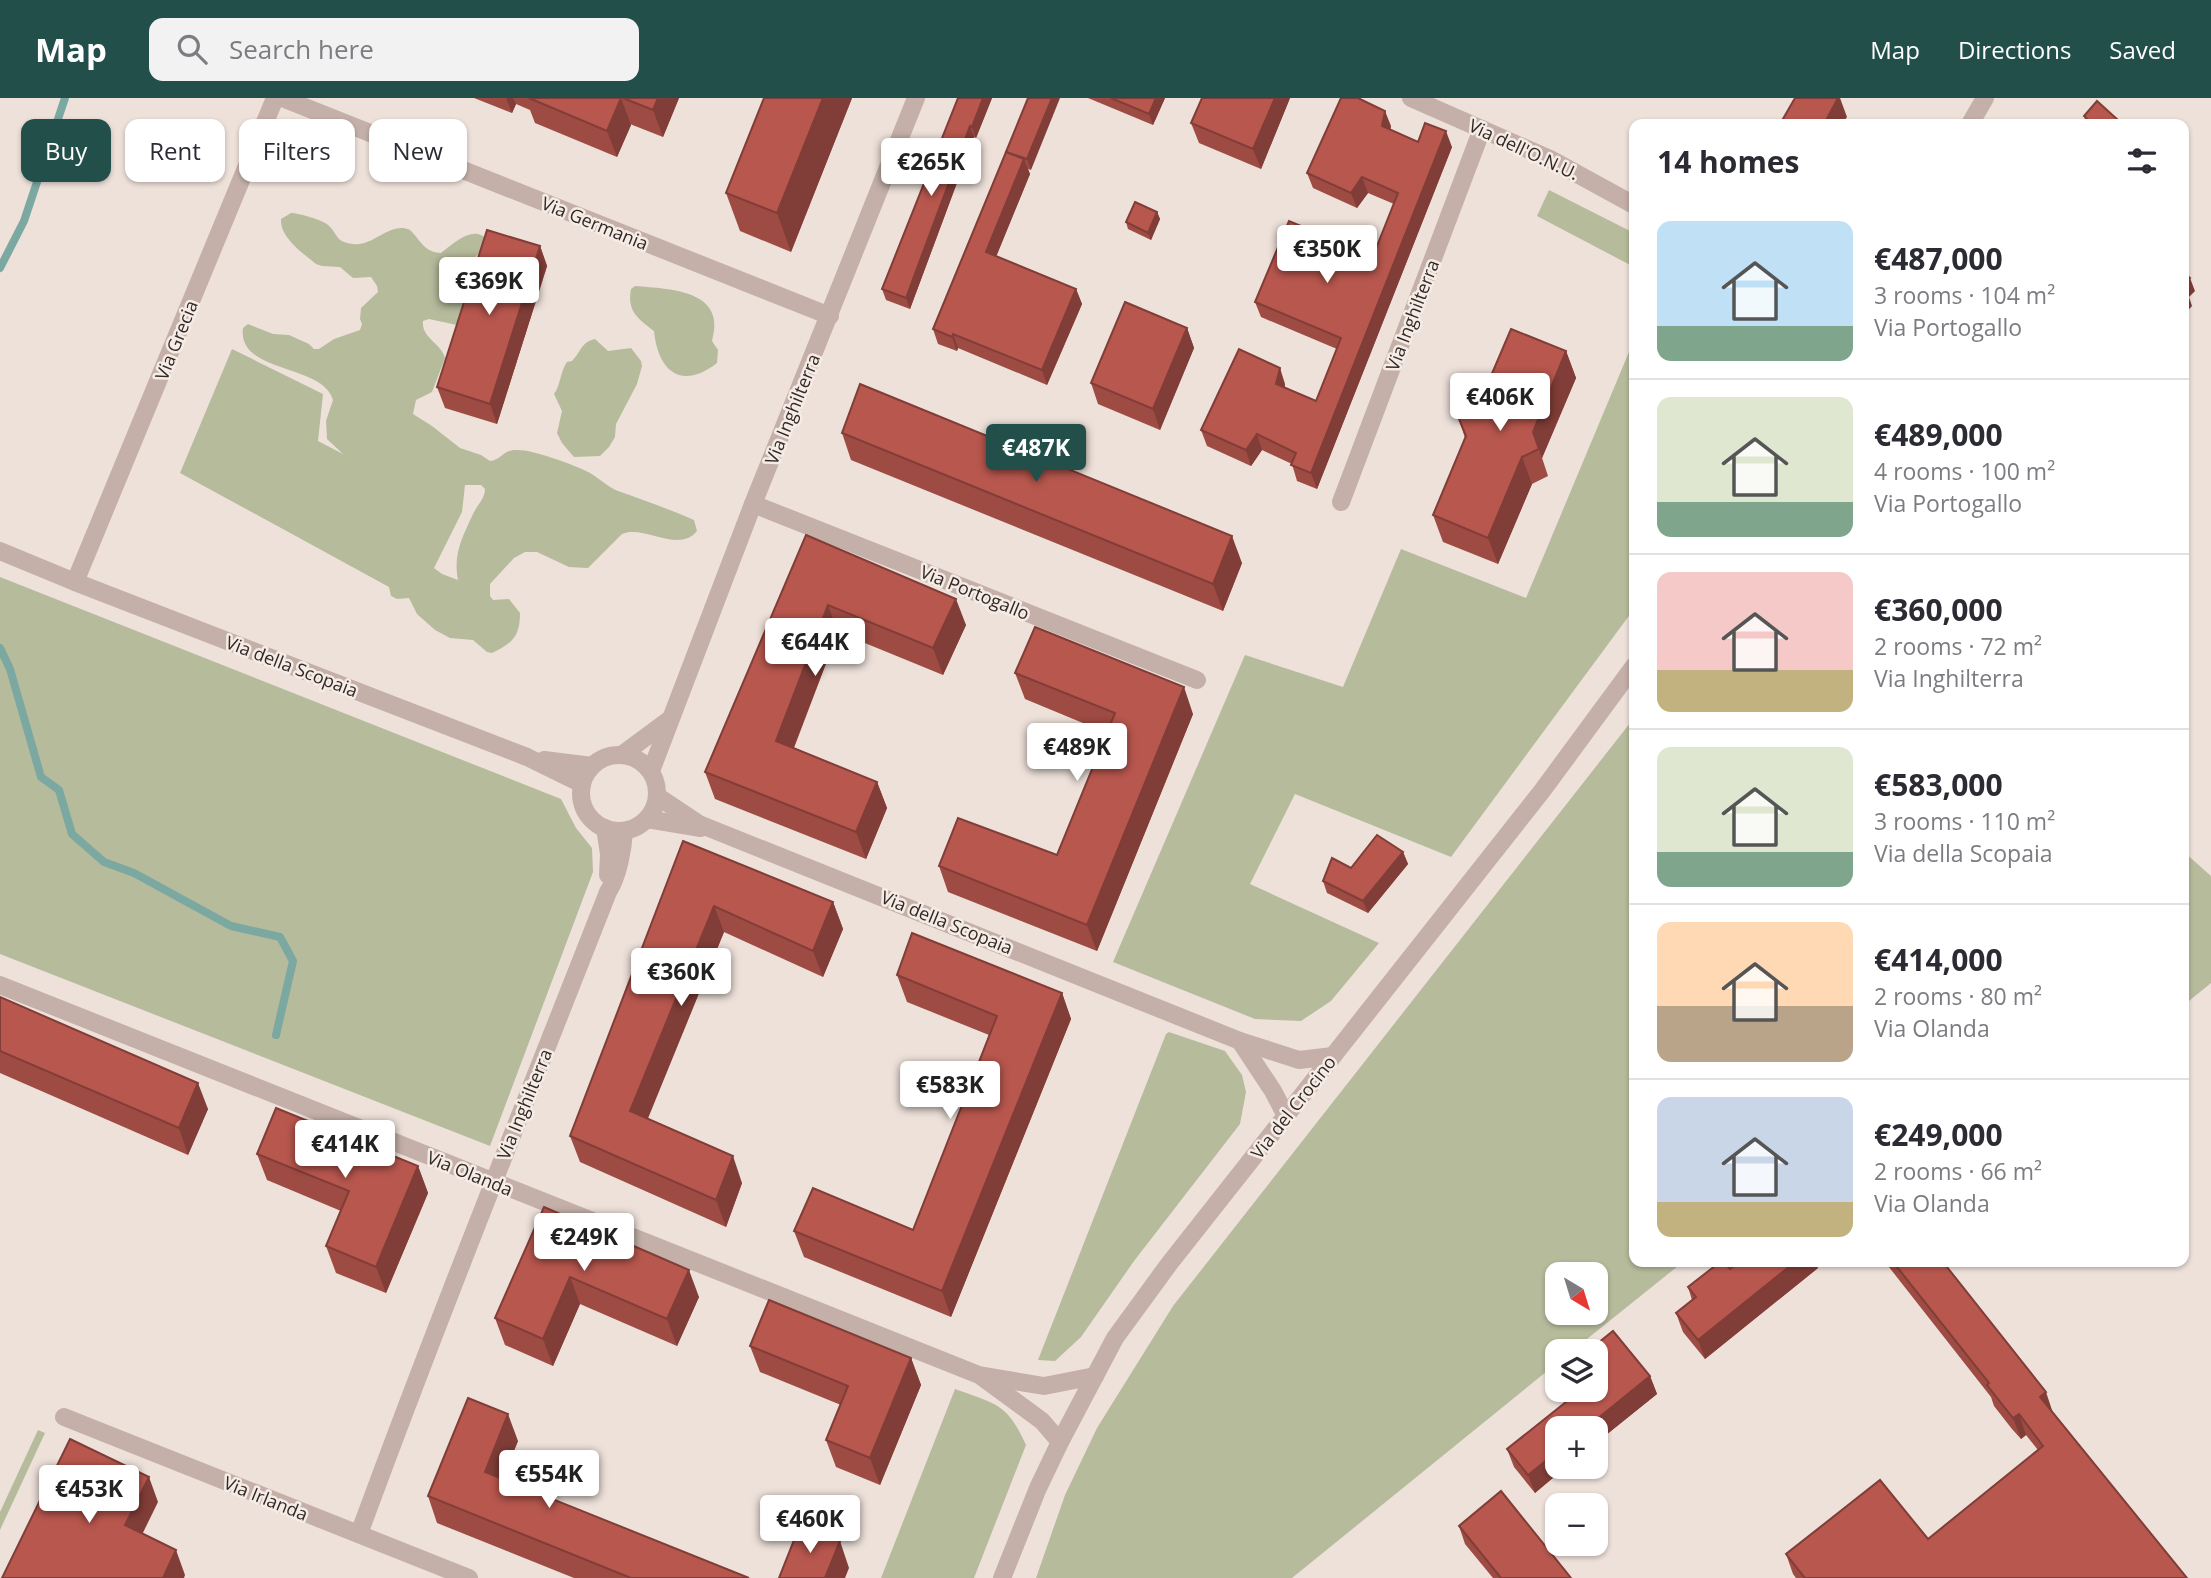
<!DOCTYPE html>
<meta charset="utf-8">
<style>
:root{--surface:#fff;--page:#f2f2f3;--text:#2b2b33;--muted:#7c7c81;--line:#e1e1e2;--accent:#224f4a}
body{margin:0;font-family:"Open Sans",sans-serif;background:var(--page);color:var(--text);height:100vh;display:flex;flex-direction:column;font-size:26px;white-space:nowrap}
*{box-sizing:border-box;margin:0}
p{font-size:23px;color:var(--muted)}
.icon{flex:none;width:38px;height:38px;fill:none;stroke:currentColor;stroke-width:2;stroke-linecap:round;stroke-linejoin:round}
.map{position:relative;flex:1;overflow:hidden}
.side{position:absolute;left:1629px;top:21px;width:560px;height:1148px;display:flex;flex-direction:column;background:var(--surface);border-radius:14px;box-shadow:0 2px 5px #0004}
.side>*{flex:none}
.guide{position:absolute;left:21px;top:21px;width:665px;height:63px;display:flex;gap:14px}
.needle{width:46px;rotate:142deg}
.buttons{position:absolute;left:1545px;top:1164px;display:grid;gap:14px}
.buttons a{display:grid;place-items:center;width:63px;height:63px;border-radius:14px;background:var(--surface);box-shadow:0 2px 5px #0004;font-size:35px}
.price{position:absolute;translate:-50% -60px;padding:0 16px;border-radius:7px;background:#fff;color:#222;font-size:23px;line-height:46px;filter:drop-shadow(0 2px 4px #0008)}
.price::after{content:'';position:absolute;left:50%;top:42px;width:21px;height:16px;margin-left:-10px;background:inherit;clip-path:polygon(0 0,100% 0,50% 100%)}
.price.selected{background:var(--accent);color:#fff}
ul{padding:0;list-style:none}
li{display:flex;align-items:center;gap:21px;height:175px;padding:0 28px}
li+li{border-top:2px solid var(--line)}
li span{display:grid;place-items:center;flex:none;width:196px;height:140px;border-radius:14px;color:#555}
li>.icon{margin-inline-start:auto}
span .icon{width:84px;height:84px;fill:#fffc;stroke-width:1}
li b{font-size:30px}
h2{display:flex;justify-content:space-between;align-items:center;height:84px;padding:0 28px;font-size:30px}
.pill{padding:0 24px;border-radius:14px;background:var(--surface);box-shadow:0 2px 5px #0004;font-size:24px;line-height:63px}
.pill.selected{background:var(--accent);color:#fff}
header{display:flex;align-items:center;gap:42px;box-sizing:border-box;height:98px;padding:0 35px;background:var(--accent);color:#fff}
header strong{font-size:33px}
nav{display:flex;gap:38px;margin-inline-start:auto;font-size:24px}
.search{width:490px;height:63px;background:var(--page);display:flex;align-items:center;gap:18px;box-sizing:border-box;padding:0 24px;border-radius:14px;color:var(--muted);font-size:26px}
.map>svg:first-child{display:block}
.green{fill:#b6bb9c;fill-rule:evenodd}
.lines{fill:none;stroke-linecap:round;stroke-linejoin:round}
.stream{stroke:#7ca8a2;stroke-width:8}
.minor{stroke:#c4b0a8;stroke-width:18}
.wall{fill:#9e4b43}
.shaded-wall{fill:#813d37}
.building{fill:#b8574e;stroke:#813d37;stroke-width:2}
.labels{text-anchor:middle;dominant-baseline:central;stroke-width:5;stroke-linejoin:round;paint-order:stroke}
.street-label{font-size:18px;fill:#322927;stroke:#f6ece6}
</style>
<header>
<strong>Map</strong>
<div class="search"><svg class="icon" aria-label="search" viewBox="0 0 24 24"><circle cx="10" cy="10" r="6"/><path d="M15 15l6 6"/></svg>Search here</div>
<nav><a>Map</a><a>Directions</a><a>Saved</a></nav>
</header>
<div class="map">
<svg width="2211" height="1480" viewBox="0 0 2211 1480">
<rect width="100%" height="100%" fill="#eee1da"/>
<!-- green -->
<g class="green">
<path d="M1549,92l85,43v34l-97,-51z"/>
<path d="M291,115c7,0 32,7 37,12 11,10 7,17 25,19 21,3 37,-23 57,-14 11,11 14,22 31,23 13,-10 34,-30 47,-12 -10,14 -17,23 -33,29l-2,6c4,5 9,6 13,11 6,9 -1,32 -9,38l-28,-6 -6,2c-2,17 18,22 22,37l-13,34 -16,8 -3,14 19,12 28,22 21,7 9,6c12,-1 13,-12 28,-11 15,0 54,14 68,21 11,5 20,15 32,20 25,9 51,18 76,29l3,11c-18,23 -54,-7 -75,3l-34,34 -19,-1 -32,-15h-12l-11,6 -24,26v12l3,4 16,-1 11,14c0,23 -7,30 -28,40l-5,-1 -14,-12 -23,-2 -15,-8 -18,-16 -8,-16 -12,1 -6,-3 -2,-9 -209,-114 52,-124 91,45 -5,47 25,13 -16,-15 -1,-18 7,-21c-10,-37 -96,-26 -90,-72l5,-4 25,10 16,1 20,9 5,5h5l15,-10 26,-9 2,-6 -2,-5 1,-11 17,-16 -1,-6 -6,-9 -18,1 -13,-11 -18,-1 -6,-2c-13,-11 -36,-26 -35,-45zM465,387h16l4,4c0,10 -8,16 -12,25 -11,24 -20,40 -15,66l-16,-6 -8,-6 28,-56z"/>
<path d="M635,188c36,3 92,4 77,55l6,9 -1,13c-36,28 -59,8 -63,-32 -17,-13 -27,-20 -23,-42z"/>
<path d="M595,241l13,12 23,-3 10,13 1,5 -5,18 -21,40 -1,13 -6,10 -9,9 -26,1 -12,-14 -5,-10 5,-22 -8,-17c7,-10 6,-22 13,-32l5,-1c9,-9 9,-19 23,-22z"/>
<path d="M1634,242v269l-183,248 -156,-63 -45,90 129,59 -48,58 -30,20 -46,-2 -142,-57 132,-307 98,32 58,-138 125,49z"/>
<path d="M0,479l561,222 15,29 16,20 1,24 -103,274 -490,-192z"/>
<path d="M1634,620v544h49l-111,89h-14l-1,12 -265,215h-256l29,-83 32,-67 76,-122zM1558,1176h38v38h-38z"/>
<path d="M2184,754l27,24v107l-27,22z"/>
<path d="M1169,934l56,19 17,24 4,17 -6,32 -106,137 -53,76 -26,24 -17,-1 128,-326z"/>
<path d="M955,1291c41,15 52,14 71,56l-52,133h-93z"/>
<path d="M38,1332l7,3 -45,97v-18z"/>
</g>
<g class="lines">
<!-- stream -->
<g class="stream">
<path d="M0,170l24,-47 41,-123"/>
<path d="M0,550l10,21 31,108 18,13 13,44 32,28 30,11 97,53 49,11 13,24 -17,74"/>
</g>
<!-- minor -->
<g class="minor">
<path d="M282,0l548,218"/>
<path d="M1411,0l139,61 84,46"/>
<path d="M1970,26l15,-26"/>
<path d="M1341,404l141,-373"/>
<path d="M753,406l444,176"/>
<path d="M0,453l75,31 452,175 55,27"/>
<path d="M75,484l200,-484"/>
<path d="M623,656l46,-34"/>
<circle cx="619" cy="695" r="38"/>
<path d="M544,662l48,6"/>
<path d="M651,673l102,-267 163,-406"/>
<path d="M657,698l42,28 541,217 59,19 34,-4"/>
<path d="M647,721l54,9"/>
<path d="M605,730l4,26 -1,21"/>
<path d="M0,887l979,390 65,11 51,-10"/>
<path d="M1240,943l33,50 13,25"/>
<path d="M982,1279l60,44 18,21"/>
<path d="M64,1319l405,161"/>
<path d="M359,1436c79,-215 165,-428 249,-642 10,-16 15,-42 16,-61"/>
<path d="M1002,1480l36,-90 22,-46 55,-104 54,-74 373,-473 92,-125"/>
</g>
</g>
<!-- wall -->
<g class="wall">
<path d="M474,0h205l-16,39 -33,-13 1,1 -14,32 -82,-34 -5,-13 -14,-6 -4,9z"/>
<path d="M764,0h88l-61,154 -51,-21 -14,-38z"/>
<path d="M958,0h34l-16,40 -2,-1 -64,172 -24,-9 -4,-11z"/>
<path d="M1028,0l3,72 -3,-1 2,5 -34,82 80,33 6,15 -35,81 -89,-37 -1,3 -19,-7 -5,-15z"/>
<path d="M1088,0h77l-12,27z"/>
<path d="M1202,0h88l-29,71 -62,-26 -8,-20z"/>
<path d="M2084,18l34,4 2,4h-33z"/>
<path d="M1391,28l-1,4 28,12 34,5 -135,342 -20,-8 -5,-17 -30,-14 -11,16 -44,-20 -6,-16 84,-46v3l31,14 21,-52 -76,-32 -6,-15 118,-46 21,-52 -26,-11 -11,15 -44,-20 -6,-15z"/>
<path d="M1157,114l3,7 -9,21 -23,-11 -2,-7z"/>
<path d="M540,148l7,20 -50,158 -52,-16 -8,-21z"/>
<path d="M1187,230l7,20 -34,82 -62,-26 -7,-21z"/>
<path d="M1566,253l10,27 -34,80 6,18 -16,8 -34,80 -55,-22 -10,-27 32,-77 -6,-19 17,-8z"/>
<path d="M842,335l400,130 -19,48 -372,-151z"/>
<path d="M806,437l160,90 -23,50 -105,-43 -44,116 83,34 10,26 -21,51 -151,-60 -10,-27z"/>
<path d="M2184,444l3,9 -3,1z"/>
<path d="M1015,575l178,41 -96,237 -149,-59 -9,-26 118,-11 50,-122 -82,-34z"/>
<path d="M683,743l150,61 10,27 -20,48 -99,-45 -77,187 95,64 -16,44 -146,-65 -10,-26z"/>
<path d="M1403,754l5,12 -40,49 -41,-20 -4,-12z"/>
<path d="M897,877l165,18 9,26 -120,298 -147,-60 -10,-26 119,-1 76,-195 -82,-33z"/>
<path d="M0,899l208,112 -20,46 -188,-82z"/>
<path d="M257,1056l161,12 10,27 -42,100 -50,-20 -10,-27 15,-35 -74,-31z"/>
<path d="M544,1109l155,90 -22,49 -97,-42 -27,62 -48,-21 -10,-27z"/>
<path d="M1885,1164h58l110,150 134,166h-391l-3,-4 -7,-20 142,-15 110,-89 -12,-15 -5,4 -9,-10 -18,-23 -3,-9z"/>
<path d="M1818,1170l-113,91 -22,-27 -7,-19 16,-13 -4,-13z"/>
<path d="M750,1248l161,12 10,27 -41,100 -44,-18 -10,-27 15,-35 -81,-33z"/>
<path d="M1593,1249l57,29 7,18 -61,49v-15l-38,38h9l-32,27 -21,-26 -7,-18 89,-59z"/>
<path d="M518,1343l-16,38 247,99h-175l-137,-55 -9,-27z"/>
<path d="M1459,1428l112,52h-78l-28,-34z"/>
</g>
<!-- shaded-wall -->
<g class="shaded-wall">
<path d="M506,0h7l3,6 -4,9z"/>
<path d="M621,0l10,27 -14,32 -10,-26z"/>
<path d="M658,0h21l-16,39 -10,-27z"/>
<path d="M823,0h29l-61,154 -14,-39z"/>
<path d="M983,0h9l-16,40 -4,-11z"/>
<path d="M1052,0h8l-29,72 -4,-11z"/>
<path d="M1156,0h9l-12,27 -4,-11z"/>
<path d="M1275,0h15l-29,71 -8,-20z"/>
<path d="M1838,0h2l7,19 -5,7h-18z"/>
<path d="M1385,13l6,15 -3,16 -6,-16z"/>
<path d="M970,28l4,11 -64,172 -4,-11z"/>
<path d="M1446,33l6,16 -135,342 -6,-16z"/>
<path d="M1024,61l6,15 -38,93 -6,-15z"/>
<path d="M1362,79l6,16 -11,15 -6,-15z"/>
<path d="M1157,114l3,7 -9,21 -3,-7z"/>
<path d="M540,148l7,20 -50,158 -7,-20z"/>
<path d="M2190,180l5,13 -6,6 3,9 -8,9v-30z"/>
<path d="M1076,191l6,15 -35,81 -5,-15z"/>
<path d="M1187,230l7,20 -34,82 -7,-21z"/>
<path d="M953,236l5,14 -1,3 -5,-14z"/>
<path d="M1566,253l10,27 -34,80 6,18 -15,-44z"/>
<path d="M1280,270l5,16 -3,16 -6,-16z"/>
<path d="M1257,336l5,16 -11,16 -5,-16z"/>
<path d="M1522,359l10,27 -34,80 -10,-26z"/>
<path d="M1232,438l10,27 -19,48 -10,-27z"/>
<path d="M956,501l10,26 -23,50 -10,-27z"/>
<path d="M828,507l10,27 -52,135 -10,-26z"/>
<path d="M1184,589l9,27 -96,237 -10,-26z"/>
<path d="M877,684l10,26 -21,51 -10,-27z"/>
<path d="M1403,754l5,12 -40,49 -5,-12z"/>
<path d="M833,804l10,27 -20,48 -10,-26z"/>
<path d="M714,808l10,26 -84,206 -10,-27z"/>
<path d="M1062,895l9,26 -120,298 -9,-26z"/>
<path d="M198,985l10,26 -20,46 -9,-27z"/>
<path d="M733,1058l9,27 -16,44 -10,-27z"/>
<path d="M418,1068l10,27 -42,100 -10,-26z"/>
<path d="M1795,1164h21l2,6 -113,91 -7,-19z"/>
<path d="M689,1172l10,27 -22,49 -10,-27z"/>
<path d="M570,1179l10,27 -27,62 -10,-27z"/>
<path d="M911,1260l10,27 -41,100 -10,-27z"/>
<path d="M1650,1278l7,18 -61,49v-15h-10z"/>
<path d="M2046,1294l7,21 -13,-16z"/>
<path d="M508,1316l10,27 -24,58 -9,-27z"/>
<path d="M2019,1316l7,21 -5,4 -8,-21z"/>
<path d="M1558,1353v15h9l-32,27 -7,-18z"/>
<path d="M149,1379l9,25 -24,49 -9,-26z"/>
<path d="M840,1443l9,27 -4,10h-20z"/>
<path d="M176,1452l9,25 -1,3h-21z"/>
</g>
<!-- building -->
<g class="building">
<path d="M529,0h92l-14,33z"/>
<path d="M623,0h35l-5,12z"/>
<path d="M764,0h59l-46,115 -51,-20z"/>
<path d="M958,0h25l-11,29 -2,-1 -64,172 -24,-9z"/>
<path d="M1028,0h24l-25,61 -21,-7z"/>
<path d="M1111,0h45l-7,16z"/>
<path d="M1202,0h73l-22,51 -62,-26z"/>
<path d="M1341,0h17l27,13 -3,15 36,16 7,-19 21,8 -135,342 -20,-8 5,-12 -39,-19 -11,16 -45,-20 38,-81 41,19 -4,16 40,17 25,-63 -86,-36 34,-81 84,35 25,-63 -36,-16 -11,16 -44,-20z"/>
<path d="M1795,0h43l-14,26h-44z"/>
<path d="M2097,3l21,19 -4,4h-22l-8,-8z"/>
<path d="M1006,54l18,7 -38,93 90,37 -34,81 -89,-36 -1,3 -19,-8z"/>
<path d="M1135,104l22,10 -9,21 -22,-11z"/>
<path d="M487,132l53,16 -50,158 -53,-17z"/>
<path d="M2184,174l6,6 -6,7z"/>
<path d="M2184,192l4,4 -4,4z"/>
<path d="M1125,204l62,26 -34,81 -62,-26z"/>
<path d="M1511,231l55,22 -33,81 6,17 -17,8 -34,81 -55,-23 33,-79 -7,-17 17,-8z"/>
<path d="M860,286l372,152 -19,48 -371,-151z"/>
<path d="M806,437l150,64 -23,49 -105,-43 -52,136 101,41 -21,50 -151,-60z"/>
<path d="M1035,529l149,60 -97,238 -148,-59 19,-48 99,37 58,-142 -100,-40z"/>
<path d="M1377,737l26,17 -40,49 -40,-20 9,-23 19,10z"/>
<path d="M683,743l150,61 -20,49 -99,-45 -84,205 103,45 -17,44 -146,-64z"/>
<path d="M912,835l150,60 -120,298 -148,-60 19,-43 100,42 84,-214 -100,-41z"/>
<path d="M0,899l198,86 -19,45 -179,-77z"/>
<path d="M276,1010l142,58 -42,101 -50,-21 23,-55 -92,-37z"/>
<path d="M544,1109l145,63 -22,49 -97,-42 -27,62 -48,-21z"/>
<path d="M1720,1164h4l6,7 9,-7h56l-97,78 -22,-27 20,-16 -8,-10z"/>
<path d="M1893,1164h50l103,130 -6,5 147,181h-382l-19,-24 94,-74 48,59 115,-93 -24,-32 -6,4 -8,-10 -18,-23 2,-2z"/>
<path d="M769,1202l142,58 -41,100 -44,-18 22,-54 -98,-40z"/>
<path d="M1613,1233l37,45 -64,52h-28v23l-30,24 -21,-26 74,-59h15v-39h-4l3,-2 -2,-2z"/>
<path d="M468,1300l40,16 -23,58 264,106h-118l-203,-82z"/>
<path d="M70,1341l79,38 -24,48 51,25 -13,28h-161z"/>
<path d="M1501,1393l70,87h-70l-42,-52z"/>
<path d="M800,1427l40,16 -15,37h-46z"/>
</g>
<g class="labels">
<!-- street labels -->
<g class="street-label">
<text transform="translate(1524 51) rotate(25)">Via dell'O.N.U.</text>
<text transform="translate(595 125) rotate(22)">Via Germania</text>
<text transform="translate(1412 217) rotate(-69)">Via Inghilterra</text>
<text transform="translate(176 242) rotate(-68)">Via Grecia</text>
<text transform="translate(792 311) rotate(-68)">Via Inghilterra</text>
<text transform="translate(975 494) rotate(22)">Via Portogallo</text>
<text transform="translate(292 568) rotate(21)">Via della Scopaia</text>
<text transform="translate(947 824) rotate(22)">Via della Scopaia</text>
<text transform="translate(524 1006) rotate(-68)">Via Inghilterra</text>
<text transform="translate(1293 1009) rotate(-52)">Via del Crocino</text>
<text transform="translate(470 1075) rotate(22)">Via Olanda</text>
<text transform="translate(266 1400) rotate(22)">Via Irlanda</text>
</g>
</g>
</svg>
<div class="buttons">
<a><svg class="needle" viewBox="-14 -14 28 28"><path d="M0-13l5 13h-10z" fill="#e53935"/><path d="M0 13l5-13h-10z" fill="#7c7c81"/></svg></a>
<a><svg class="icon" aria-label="layers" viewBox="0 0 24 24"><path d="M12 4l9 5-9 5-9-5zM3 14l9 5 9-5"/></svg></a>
<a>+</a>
<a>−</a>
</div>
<b class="price" style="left:931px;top:100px">€265K</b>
<b class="price" style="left:1327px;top:187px">€350K</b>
<b class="price" style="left:489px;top:219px">€369K</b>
<b class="price" style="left:1500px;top:335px">€406K</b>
<b class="price selected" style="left:1036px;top:386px">€487K</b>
<b class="price" style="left:815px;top:580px">€644K</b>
<b class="price" style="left:1077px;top:685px">€489K</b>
<b class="price" style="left:681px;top:910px">€360K</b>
<b class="price" style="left:950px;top:1023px">€583K</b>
<b class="price" style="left:345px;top:1082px">€414K</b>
<b class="price" style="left:584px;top:1175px">€249K</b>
<b class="price" style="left:549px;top:1412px">€554K</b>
<b class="price" style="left:89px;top:1427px">€453K</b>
<b class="price" style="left:810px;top:1457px">€460K</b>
<div class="guide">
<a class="pill selected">Buy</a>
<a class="pill">Rent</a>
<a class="pill">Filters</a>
<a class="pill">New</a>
</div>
<section class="side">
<h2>14 homes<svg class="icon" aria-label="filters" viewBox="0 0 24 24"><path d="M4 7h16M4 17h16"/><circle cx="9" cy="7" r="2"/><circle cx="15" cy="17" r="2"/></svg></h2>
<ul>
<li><span style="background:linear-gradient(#bfe0f5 75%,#7fa58c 0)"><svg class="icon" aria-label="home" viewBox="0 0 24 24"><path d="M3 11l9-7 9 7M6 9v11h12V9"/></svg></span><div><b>€487,000</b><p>3 rooms · 104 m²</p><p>Via Portogallo</p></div></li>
<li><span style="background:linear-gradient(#dfe7d0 75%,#7fa58c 0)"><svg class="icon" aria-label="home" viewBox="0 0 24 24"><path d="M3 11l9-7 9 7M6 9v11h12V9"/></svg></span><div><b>€489,000</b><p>4 rooms · 100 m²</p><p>Via Portogallo</p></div></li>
<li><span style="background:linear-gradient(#f6c9c9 70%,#c2b280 0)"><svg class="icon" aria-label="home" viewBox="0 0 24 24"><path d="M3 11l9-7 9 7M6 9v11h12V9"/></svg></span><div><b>€360,000</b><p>2 rooms · 72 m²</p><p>Via Inghilterra</p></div></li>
<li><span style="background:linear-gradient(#dfe7d0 75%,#7fa58c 0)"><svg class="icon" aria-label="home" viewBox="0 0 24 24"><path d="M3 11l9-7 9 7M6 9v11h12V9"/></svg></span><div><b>€583,000</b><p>3 rooms · 110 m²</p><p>Via della Scopaia</p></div></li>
<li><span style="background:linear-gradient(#ffd9b3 60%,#b9a48a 0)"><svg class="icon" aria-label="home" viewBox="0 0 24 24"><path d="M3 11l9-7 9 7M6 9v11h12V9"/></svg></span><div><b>€414,000</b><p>2 rooms · 80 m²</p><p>Via Olanda</p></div></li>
<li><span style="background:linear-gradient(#c9d6e8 75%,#c2b280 0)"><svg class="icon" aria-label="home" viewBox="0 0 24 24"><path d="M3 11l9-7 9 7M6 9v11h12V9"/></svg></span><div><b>€249,000</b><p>2 rooms · 66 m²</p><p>Via Olanda</p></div></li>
</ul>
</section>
</div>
